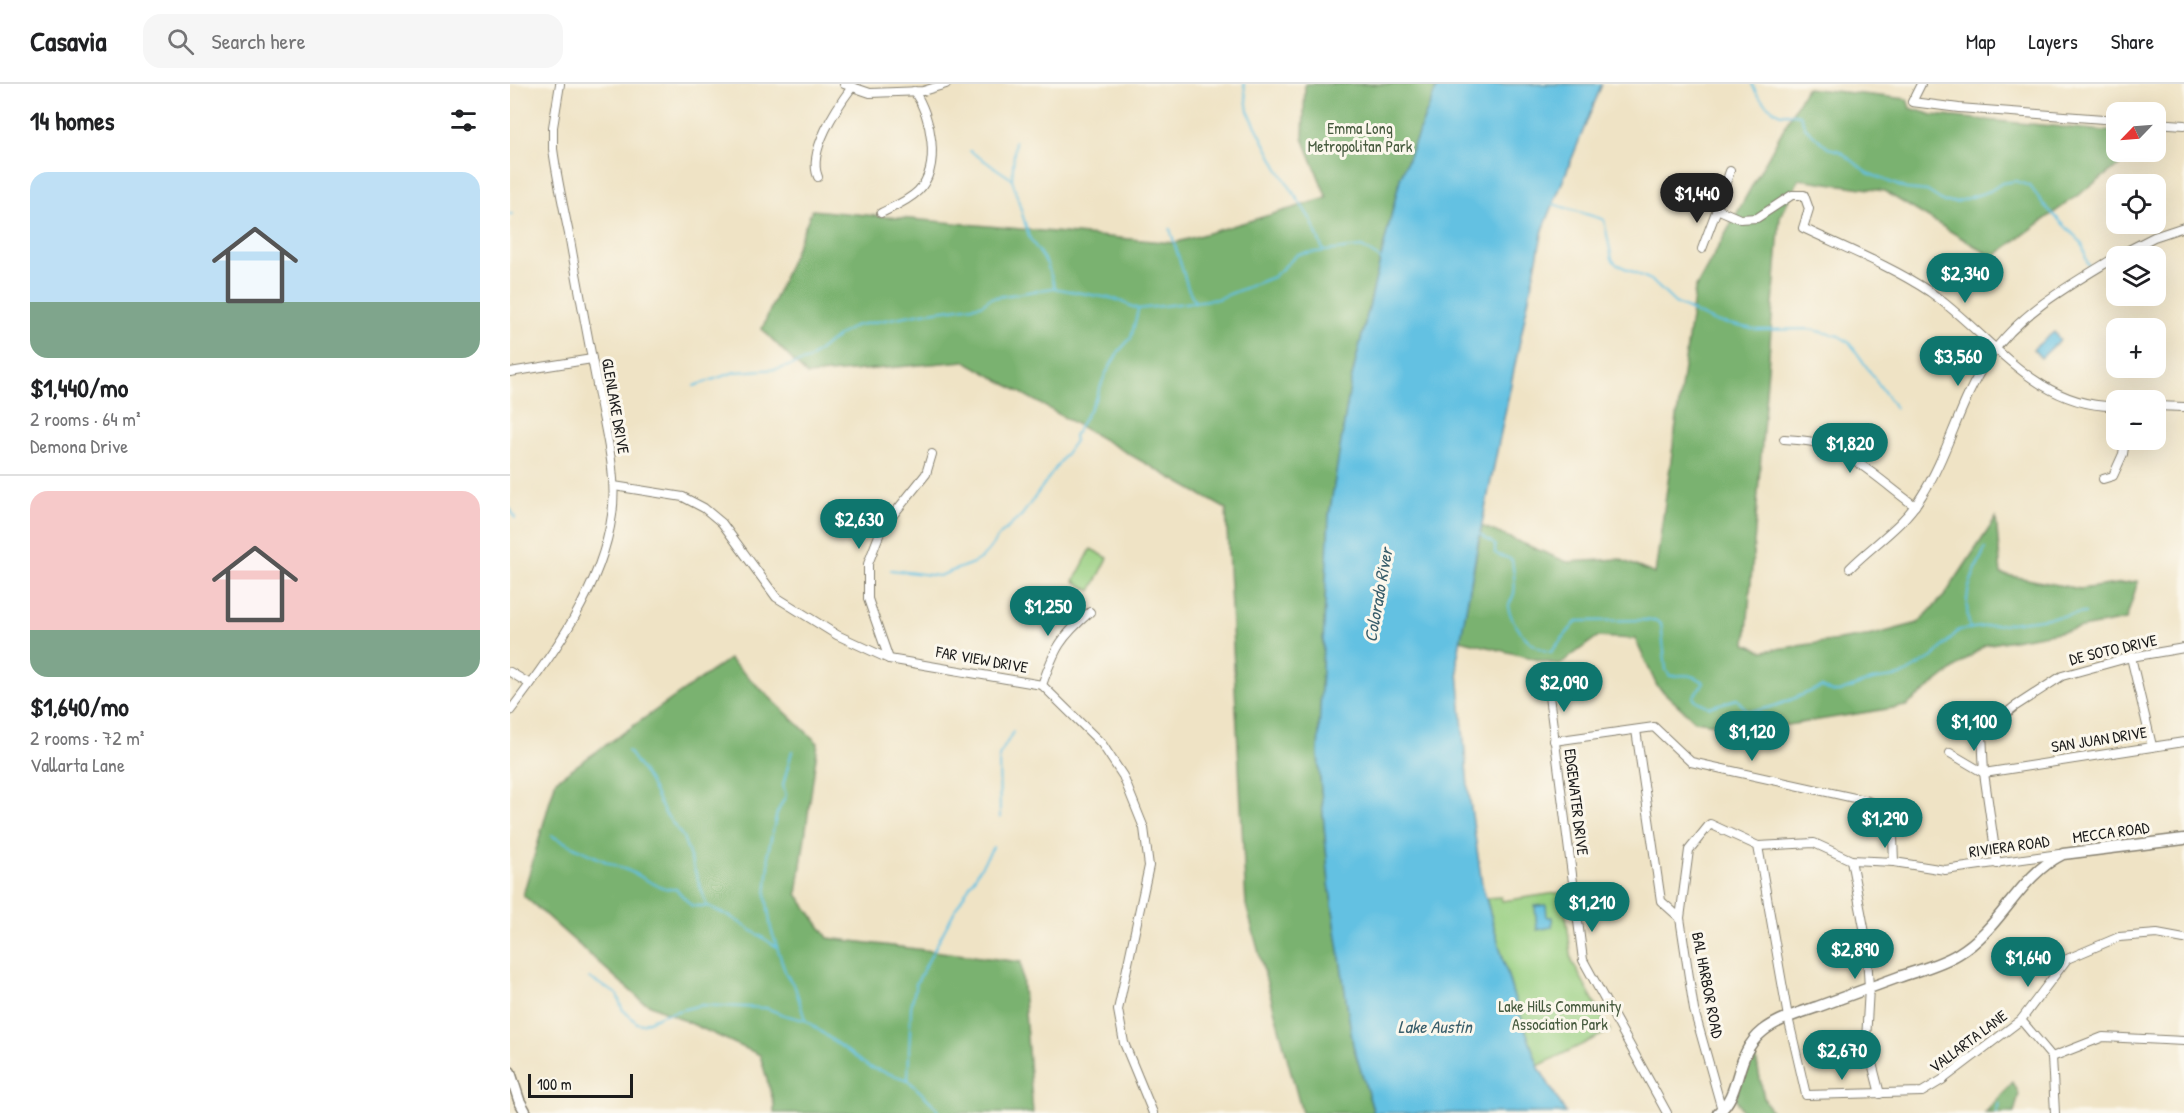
<!DOCTYPE html>
<meta charset="utf-8">
<style>
:root{--surface:#fff;--page:#f6f6f6;--text:#202124;--muted:#757577;--line:#e0e0e0;--accent:#0f766e}
body{margin:0;font-family:"Patrick Hand",sans-serif;background:var(--page);color:var(--text);height:100vh;display:flex;flex-direction:column;font-size:22px;white-space:nowrap}
*{box-sizing:border-box;margin:0}
p{font-size:20px;color:var(--muted)}
.icon{flex:none;width:33px;height:33px;fill:none;stroke:currentColor;stroke-width:2;stroke-linecap:round;stroke-linejoin:round}
.map{position:relative;flex:1;overflow:hidden}
.panel{display:flex;flex-direction:column;background:var(--surface);width:510px}
.panel>*{flex:none}
.needle{width:39px;rotate:245deg}
.buttons{position:absolute;left:1596px;top:18px;display:grid;gap:12px}
.buttons a{display:grid;place-items:center;width:60px;height:60px;border-radius:12px;background:var(--surface);box-shadow:0 6px 24px #0002;font-size:30px}
.scale{position:absolute;left:18px;bottom:15px;width:105px;box-sizing:border-box;padding-left:6px;border:3px solid #1c1c1c;border-top:0;font-size:16px;line-height:21px;white-space:nowrap;color:#1c1c1c;-webkit-text-stroke:4px #fbf7ec;paint-order:stroke}
.price{position:absolute;translate:-50% -51px;padding:0 14px;border-radius:21px;background:var(--accent);color:#fff;font-size:20px;line-height:39px;filter:drop-shadow(0 2px 3px #0008)}
.price::after{content:'';position:absolute;left:50%;top:36px;width:18px;height:14px;margin-left:-9px;background:inherit;clip-path:polygon(0 0,100% 0,50% 100%)}
.price.on{background:#222;color:#fff}
ul{padding:0;list-style:none}
li{display:grid;align-content:center;gap:12px;height:318px;padding:0 30px}
li+li{border-top:2px solid var(--line)}
li span{display:grid;place-items:center;height:186px;border-radius:18px;color:#555}
li>.icon{margin-inline-start:auto}
span .icon{width:108px;height:108px;fill:#fffc;stroke-width:1}
li b{font-size:26px}
h2{display:flex;justify-content:space-between;align-items:center;height:72px;padding:0 30px;font-size:26px}
header{display:flex;align-items:center;gap:36px;box-sizing:border-box;height:84px;padding:0 30px;background:var(--surface);border-bottom:2px solid var(--line)}
header strong{font-size:28px}
nav{display:flex;gap:33px;margin-inline-start:auto;font-size:21px}
.search{width:420px;height:54px;background:var(--page);display:flex;align-items:center;gap:15px;box-sizing:border-box;padding:0 21px;border-radius:18px;color:var(--muted);font-size:22px}
main{display:flex;flex:1;min-height:0}
.map>svg:first-child{display:block}
.green{fill:#98cf81;stroke:#5a764e;stroke-width:1.5}
.forest{fill:#7ab26f;stroke:#4b6746;stroke-width:1.5}
.water{fill:#64c1e2;stroke:#406e7f;stroke-width:1.5}
.lines{fill:none;stroke-linecap:round;stroke-linejoin:round}
.stream{stroke:#64c1e2;stroke-width:2}
.minor-casing{stroke:#868070;stroke-width:10}
.tertiary-casing{stroke:#868070;stroke-width:13}
.minor{stroke:#fff;stroke-width:8}
.tertiary{stroke:#fff;stroke-width:10}
.labels{text-anchor:middle;dominant-baseline:central;stroke-width:6;stroke-linejoin:round;paint-order:stroke}
.park-label{font-size:16px;fill:#475b3f;stroke:#fbf7ec}
.street-label{font-size:16px;fill:#1c1c1c;stroke:#fbf7ec}
.water-label{font-size:18px;font-style:italic;fill:#395e6b;stroke:#fbf7ec}
</style>
<header>
<strong>Casavia</strong>
<div class="search"><svg class="icon" aria-label="search" viewBox="0 0 24 24"><circle cx="10" cy="10" r="6"/><path d="M15 15l6 6"/></svg>Search here</div>
<nav><a>Map</a><a>Layers</a><a>Share</a></nav>
</header>
<main>
<section class="panel">
<h2>14 homes<svg class="icon" aria-label="filters" viewBox="0 0 24 24"><path d="M4 7h16M4 17h16"/><circle cx="9" cy="7" r="2"/><circle cx="15" cy="17" r="2"/></svg></h2>
<ul>
<li><span style="background:linear-gradient(#bfe0f5 70%,#7fa58c 0)"><svg class="icon" aria-label="home" viewBox="0 0 24 24"><path d="M3 11l9-7 9 7M6 9v11h12V9"/></svg></span><div><b>$1,440/mo</b><p>2 rooms · 64 m²</p><p>Demona Drive</p></div></li>
<li><span style="background:linear-gradient(#f6c9c9 75%,#7fa58c 0)"><svg class="icon" aria-label="home" viewBox="0 0 24 24"><path d="M3 11l9-7 9 7M6 9v11h12V9"/></svg></span><div><b>$1,640/mo</b><p>2 rooms · 72 m²</p><p>Vallarta Lane</p></div></li>
</ul>
</section>
<div class="map">
<svg width="1674" height="1029" viewBox="0 0 1674 1029">
<rect width="100%" height="100%" fill="#fbf7ec"/>
<filter id="ink" filterUnits="userSpaceOnUse"><feTurbulence type="fractalNoise" baseFrequency=".0167" numOctaves="2"/><feDisplacementMap in="SourceGraphic" scale="12" xChannelSelector="R" yChannelSelector="G"/><feConvolveMatrix kernelMatrix="1 2 1 2 8 2 1 2 1" color-interpolation-filters="sRGB"/></filter>
<filter id="wash" filterUnits="userSpaceOnUse"><feTurbulence type="fractalNoise" baseFrequency=".008" numOctaves="4" result="noise"/><feDisplacementMap in="SourceGraphic" scale="24" xChannelSelector="R" yChannelSelector="G"/><feGaussianBlur stdDeviation="1.35" result="paint"/><feColorMatrix in="noise" values="0 0 0 0 0 0 0 0 0 0 0 0 0 0 0 0 0 1.4 0 .05"/><feComposite in="paint" operator="in"/></filter>
<g filter="url(#wash)">
<rect width="100%" height="100%" fill="#efe3c5"/>
<!-- green -->
<g class="green">
<path d="M581,465l17,9 -17,33 -17,-10z"/>
<path d="M1053,808l9,69 38,70 -72,35 -26,-75 -26,-93 15,-1 1,4z"/>
</g>
<!-- forest -->
<g class="forest">
<path d="M795,0h133l-38,95 -49,202 -22,135 -11,238 11,129 24,162 21,68h-72l-56,-208 -20,-396 -261,-148 -158,14 -45,-46 50,-119 362,33 153,-45 -24,-60z"/>
<path d="M1296,4l101,11 3,9 23,7 183,17v20h21l-144,105 -109,-66 -85,-12 -19,38 -34,427 17,7 110,-16 45,-12 27,-28 51,-77 5,56 79,15 58,-8 -12,39 -141,25 -79,61 -149,24 -62,-9 -38,-35 -22,-47 -38,-2 -38,28 -99,-25 22,-114 85,36 52,-3 36,15 40,-285z"/>
<path d="M219,575l89,84 -21,151 31,44 193,24 12,151h-259v-9l-14,-49 -118,-54 -119,-106 33,-115z"/>
<path d="M1244,964l10,50 8,15h-29l-7,-14 7,-32z"/>
<path d="M1503,998l6,12 -5,19h-29z"/>
</g>
<!-- water -->
<g class="water">
<path d="M928,0h164l-59,146 -65,313 -21,117 11,127 14,97 30,107 27,77 27,45h-192l-21,-68 -24,-162 -11,-129 11,-238 22,-135 49,-202z"/>
<path d="M1544,248l6,8 -19,18 -8,-9z"/>
<path d="M1036,821l1,12h5v10l-15,3 -2,-24z"/>
</g>
<g class="lines">
<!-- stream -->
<g class="stream">
<path d="M734,0l4,27 29,56 34,53 12,30"/>
<path d="M1242,0c6,15 15,22 28,30l7,-1 13,2 5,12 23,21 12,3 28,22 38,16 21,2 17,11h12l34,-11 12,-8 14,-2 14,5 14,19 38,38 5,19 3,5"/>
<path d="M505,57l-3,38 17,58 18,27 8,24"/>
<path d="M460,67l42,28"/>
<path d="M1043,120l49,15 2,1 8,39 4,5 35,16 24,23 38,18 45,9 51,-1 30,7 11,7 46,66"/>
<path d="M0,130h2"/>
<path d="M660,145l18,59 7,14"/>
<path d="M184,302l41,-14 44,-3 29,-9 23,-19 23,-15 68,-13 59,-8 10,-7 62,-10 62,11 23,10 79,-10 56,-22 25,-23 64,-7 20,13"/>
<path d="M0,424l5,10"/>
<path d="M970,450l15,11v8c5,4 11,3 17,7 1,10 4,23 2,33 -1,6 -7,11 -5,18 6,17 23,39 42,41l26,-31 78,-1 6,4 5,46 4,6c12,-1 24,-3 34,7l-11,14 2,3 14,7 28,-8 10,12c25,0 52,-16 75,-24l11,5h6l33,-12 29,-4 33,-20 25,-26 126,-17"/>
<path d="M381,486l48,6 34,-13 10,-6 17,-22 22,-20 53,-74 -1,-5 22,-38 9,-23 14,-24 12,-13 7,-28"/>
<path d="M1460,545c-8,-35 0,-48 15,-80"/>
<path d="M118,667l21,30 15,31 19,25 24,69"/>
<path d="M282,667l-9,34 3,10 -9,18 -9,39 1,13 -3,30 5,34 15,45 9,13 10,33 64,47 39,13"/>
<path d="M490,734l-1,-62 14,-24"/>
<path d="M42,752c26,13 51,25 77,35 15,6 31,20 47,18l16,17h15l24,11 46,30"/>
<path d="M79,894l28,16 5,15 15,14 5,1 20,-9 39,-10 65,3 18,7 20,5"/>
<path d="M428,1029l-2,-6 -28,-27 3,-73 5,-23 39,-74 38,-63"/>
<path d="M1486,1029l3,-10"/>
</g>
</g>
</g>
<g filter="url(#ink)">
<g class="lines">
<defs>
<g id="minor">
<path d="M334,0l26,9 53,-2 23,-7"/>
<path d="M1411,0l-9,18 47,6 157,12"/>
<path d="M1646,39l28,2"/>
<path d="M1220,87l-13,38 23,10 17,-1 35,-23h12l5,14 -6,19c42,20 88,38 127,64 60,42 105,116 186,114"/>
<path d="M308,93c-11,-25 19,-70 34,-90"/>
<path d="M371,129c12,-6 27,-12 37,-22 24,-24 13,-75 -4,-100"/>
<path d="M1192,165l15,-40"/>
<path d="M1607,172l37,-19 30,-10"/>
<path d="M0,288l82,-13"/>
<path d="M1646,322l28,1"/>
<path d="M1274,355c13,1 25,1 37,5 33,10 66,42 94,62"/>
<path d="M1593,395l10,-3 10,-22 2,-14"/>
<path d="M104,402l69,11 21,11 18,15 54,74 61,38 52,24 153,26 60,59 21,32 21,52 5,38 -31,144 6,33 29,70"/>
<path d="M1340,484c24,-24 53,-42 71,-71 28,-43 38,-96 68,-139 31,-46 81,-73 127,-101"/>
<path d="M1621,573l21,89"/>
<path d="M379,575l-21,-60v-35l13,-34 45,-56 6,-20"/>
<path d="M0,588l20,12"/>
<path d="M532,601c13,-37 18,-47 48,-73"/>
<path d="M1038,604l35,272 84,153"/>
<path d="M0,627c43,-56 92,-124 102,-196 6,-41 -7,-84 -14,-125 -10,-52 -20,-104 -29,-156 -6,-28 -12,-56 -16,-85v-22l7,-43"/>
<path d="M1126,646l25,171 19,17 14,92 28,100"/>
<path d="M1044,657l100,-14 37,35 177,39 24,11 2,50"/>
<path d="M1440,669l34,20 200,-31"/>
<path d="M1248,762l30,171 18,78 116,-3 20,-12 79,-60 46,-61 52,-22 38,-3 27,5"/>
<path d="M1341,776l15,78 3,50 -3,52 14,54"/>
<path d="M1487,780l-13,-91 -2,-40 32,-26 48,-31 69,-19 53,-9"/>
<path d="M1170,834l9,-68 21,-26 48,22 56,-3 37,17 43,2 51,8 114,-16"/>
<path d="M1511,936l31,37 3,56"/>
<path d="M1542,973l51,-20 81,4"/>
</g>
<g id="tertiary">
<path d="M0,988l9,28 7,13"/>
<path d="M1208,1029c25,-21 15,-58 45,-82 15,-12 36,-18 54,-24 27,-10 54,-20 82,-30 20,-7 41,-12 59,-23 43,-25 60,-78 105,-100l121,-15"/>
</g>
</defs>
<!-- minor casing -->
<use href="#minor" class="minor-casing"/>
<!-- tertiary casing -->
<use href="#tertiary" class="tertiary-casing"/>
<!-- minor -->
<use href="#minor" class="minor"/>
<!-- tertiary -->
<use href="#tertiary" class="tertiary"/>
</g>
</g>
<g class="labels">
<!-- park labels -->
<g class="park-label">
<text x="850" y="44">Emma Long<tspan x="850" dy="18">Metropolitan Park</tspan></text>
<text x="1050" y="922">Lake Hills Community<tspan x="1050" dy="18">Association Park</tspan></text>
</g>
<!-- street labels -->
<g class="street-label">
<text transform="translate(106 322) rotate(80)">GLENLAKE DRIVE</text>
<text transform="translate(1603 565) rotate(-13)">DE SOTO DRIVE</text>
<text transform="translate(472 575) rotate(10)">FAR VIEW DRIVE</text>
<text transform="translate(1589 655) rotate(-9)">SAN JUAN DRIVE</text>
<text transform="translate(1067 718) rotate(83)">EDGEWATER DRIVE</text>
<text transform="translate(1601 748) rotate(-8)">MECCA ROAD</text>
<text transform="translate(1499 762) rotate(-8)">RIVIERA ROAD</text>
<text transform="translate(1198 901) rotate(79)">BAL HARBOR ROAD</text>
<text transform="translate(1458 957) rotate(-37)">VALLARTA LANE</text>
</g>
<!-- water labels -->
<g class="water-label">
<text transform="translate(868 511) rotate(-80)">Colorado River</text>
<text x="925" y="942">Lake Austin</text>
</g>
</g>
</svg>
<div class="buttons">
<a><svg class="needle" viewBox="-14 -14 28 28"><path d="M0-13l5 13h-10z" fill="#e53935"/><path d="M0 13l5-13h-10z" fill="#757577"/></svg></a>
<a><svg class="icon" aria-label="locate" viewBox="0 0 24 24"><circle cx="12" cy="12" r="6"/><path d="M12 2v4M12 18v4M2 12h4M18 12h4"/></svg></a>
<a><svg class="icon" aria-label="layers" viewBox="0 0 24 24"><path d="M12 4l9 5-9 5-9-5zM3 14l9 5 9-5"/></svg></a>
<a>+</a>
<a>−</a>
</div>
<div class="scale">100 m</div>
<b class="price on" style="left:1187px;top:140px">$1,440</b>
<b class="price" style="left:1455px;top:220px">$2,340</b>
<b class="price" style="left:1448px;top:303px">$3,560</b>
<b class="price" style="left:1340px;top:390px">$1,820</b>
<b class="price" style="left:349px;top:466px">$2,630</b>
<b class="price" style="left:538px;top:553px">$1,250</b>
<b class="price" style="left:1054px;top:629px">$2,090</b>
<b class="price" style="left:1464px;top:668px">$1,100</b>
<b class="price" style="left:1242px;top:678px">$1,120</b>
<b class="price" style="left:1375px;top:765px">$1,290</b>
<b class="price" style="left:1082px;top:849px">$1,210</b>
<b class="price" style="left:1345px;top:896px">$2,890</b>
<b class="price" style="left:1518px;top:904px">$1,640</b>
<b class="price" style="left:1332px;top:997px">$2,670</b>
</div>
</main>
